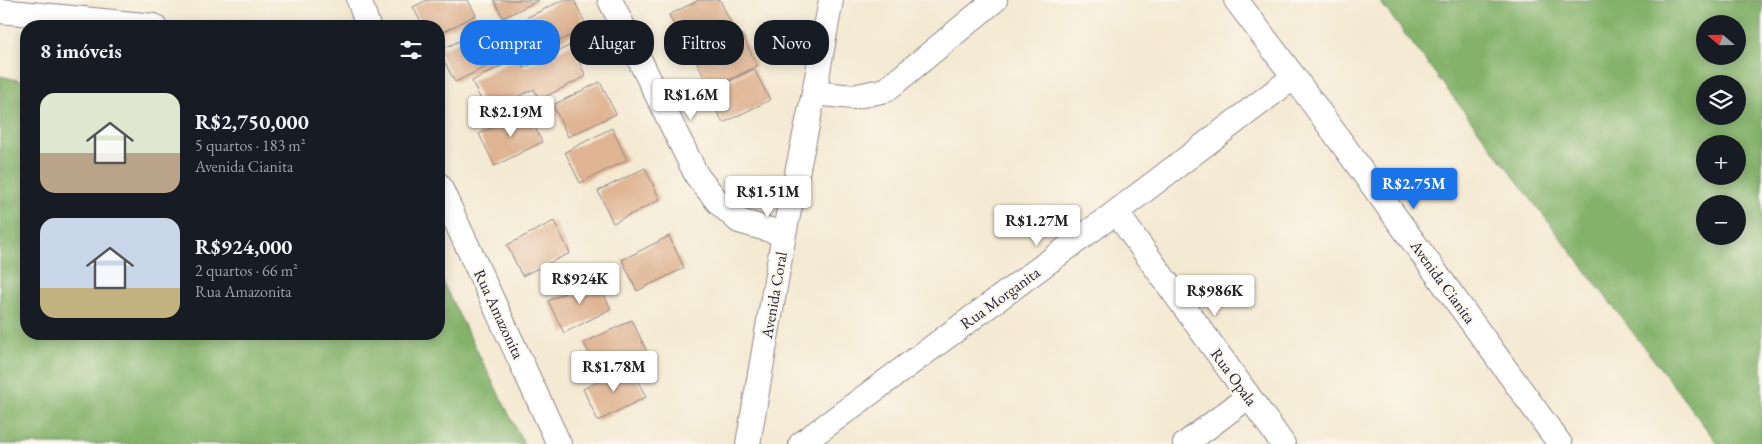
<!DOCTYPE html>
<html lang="pt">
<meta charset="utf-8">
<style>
:root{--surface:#171b24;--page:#242831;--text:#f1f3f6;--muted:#9ea1a6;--accent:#1a73e8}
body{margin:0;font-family:"EB Garamond",serif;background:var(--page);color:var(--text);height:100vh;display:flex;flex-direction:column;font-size:19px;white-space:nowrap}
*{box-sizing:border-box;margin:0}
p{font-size:16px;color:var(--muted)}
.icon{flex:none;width:28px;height:28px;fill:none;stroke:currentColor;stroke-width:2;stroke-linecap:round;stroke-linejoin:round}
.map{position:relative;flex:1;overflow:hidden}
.panel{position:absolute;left:20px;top:20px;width:425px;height:320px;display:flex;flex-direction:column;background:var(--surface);border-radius:20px;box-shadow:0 2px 12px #0003}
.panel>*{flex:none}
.hud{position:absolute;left:460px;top:20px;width:475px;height:45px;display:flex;gap:10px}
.needle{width:32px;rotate:290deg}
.fabs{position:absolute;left:1696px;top:15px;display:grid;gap:10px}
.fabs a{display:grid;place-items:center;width:50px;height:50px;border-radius:50%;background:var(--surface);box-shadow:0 2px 12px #0003;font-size:25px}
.price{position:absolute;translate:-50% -42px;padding:0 11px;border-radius:5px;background:#fff;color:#222;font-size:16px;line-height:32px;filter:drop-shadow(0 1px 2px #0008)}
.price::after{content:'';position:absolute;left:50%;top:30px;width:15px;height:11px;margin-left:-8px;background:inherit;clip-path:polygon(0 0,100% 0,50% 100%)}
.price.selected{background:var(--accent);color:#fff}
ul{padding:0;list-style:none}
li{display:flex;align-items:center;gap:15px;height:125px;padding:0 20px}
li span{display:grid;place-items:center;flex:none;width:140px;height:100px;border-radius:15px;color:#555}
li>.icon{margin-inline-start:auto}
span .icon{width:60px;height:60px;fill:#fffc;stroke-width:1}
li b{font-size:21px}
h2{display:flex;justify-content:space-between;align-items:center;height:60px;padding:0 20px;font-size:21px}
.pill{padding:0 18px;border-radius:20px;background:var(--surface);box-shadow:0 2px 12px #0003;font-size:18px;line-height:45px}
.pill.selected{background:var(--accent);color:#fff}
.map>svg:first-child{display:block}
.forest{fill:#84b26b;stroke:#536a53;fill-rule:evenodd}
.building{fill:#dfb493}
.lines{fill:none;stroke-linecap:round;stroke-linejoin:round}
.street-casing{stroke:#8b8686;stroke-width:26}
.street{stroke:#fff;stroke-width:24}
.labels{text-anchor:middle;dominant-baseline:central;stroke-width:4.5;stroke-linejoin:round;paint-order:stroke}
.street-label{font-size:16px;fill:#22223b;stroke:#fbf7ec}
</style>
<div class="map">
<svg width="1762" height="444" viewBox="0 0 1762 444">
<rect width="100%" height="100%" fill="#fbf7ec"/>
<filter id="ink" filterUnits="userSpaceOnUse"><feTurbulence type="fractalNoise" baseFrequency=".02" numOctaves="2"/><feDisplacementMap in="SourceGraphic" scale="10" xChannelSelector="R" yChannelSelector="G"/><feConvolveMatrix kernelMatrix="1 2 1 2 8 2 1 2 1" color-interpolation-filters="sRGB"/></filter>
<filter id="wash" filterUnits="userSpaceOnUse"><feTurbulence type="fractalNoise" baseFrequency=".0096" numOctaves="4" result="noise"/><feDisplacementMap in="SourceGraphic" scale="20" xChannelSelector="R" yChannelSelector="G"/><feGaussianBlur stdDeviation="1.12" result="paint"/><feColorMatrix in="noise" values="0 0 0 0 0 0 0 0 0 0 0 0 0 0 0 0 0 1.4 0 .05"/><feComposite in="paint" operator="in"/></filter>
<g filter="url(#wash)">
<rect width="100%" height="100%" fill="#f4e9d2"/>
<!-- forest -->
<g class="forest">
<path d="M1379,0h383v444h-44zM1705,24h33v32h-33zM1705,84h33v32h-33zM1705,144h33v32h-33zM1705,204h33v32h-33z"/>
<path d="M0,76l26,6v252h413v-59l85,169h-524z"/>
</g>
<g id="blocks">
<!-- building -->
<g class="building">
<path d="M427,0h41l8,15 -37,19v-8h-16l-10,-19z"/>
<path d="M494,0h45l-36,18z"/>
<path d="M563,0h11l13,27 -47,24 -16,-32z"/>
<path d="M699,0h21l11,23 -47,23 -15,-31z"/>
<path d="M487,27l15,32 -47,23 -16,-31z"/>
<path d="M742,34l15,32 -47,23 -15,-31z"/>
<path d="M571,45l15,31 -47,24 -5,-11 -47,23 -15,-31 47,-24 5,11z"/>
<path d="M754,69l16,31 -47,23 -16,-31z"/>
<path d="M600,82l16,32 -48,23 -15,-32z"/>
<path d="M527,111l15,31 -47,24 -16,-32z"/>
<path d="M612,128l15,32 -47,23 -15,-31z"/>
<path d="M645,168l15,32 -47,23 -15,-32z"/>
<path d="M554,221l16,32 -48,23 -15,-31z"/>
<path d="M669,236l15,32 -47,23 -15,-31z"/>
<path d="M596,278l15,31 -47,24 -16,-32z"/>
<path d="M632,320l15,32 -47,23 -16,-32z"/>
<path d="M630,366l16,31 -48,24 -15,-32z"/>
</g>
</g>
</g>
<g filter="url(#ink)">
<use href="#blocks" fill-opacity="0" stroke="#8b8686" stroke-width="1"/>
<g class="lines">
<defs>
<g id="street">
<path d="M359,0l9,26"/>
<path d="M610,0l87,176 21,26 21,19 45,13"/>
<path d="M1236,0l58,77 266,367"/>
<path d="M0,11l154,15"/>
<path d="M814,93l39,4 33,-7 109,-90"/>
<path d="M439,185l120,259"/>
<path d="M1116,212l167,232"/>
<path d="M748,444l36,-210 30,-141 17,-93"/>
<path d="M801,444l315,-232 178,-135"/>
<path d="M1185,444l63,-47"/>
</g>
</defs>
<!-- street casing -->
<use href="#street" class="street-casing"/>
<!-- street -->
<use href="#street" class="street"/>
</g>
</g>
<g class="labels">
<!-- street labels -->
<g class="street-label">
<text transform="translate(1443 282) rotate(54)">Avenida Cianita</text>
<text transform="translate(774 295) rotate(-80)">Avenida Coral</text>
<text transform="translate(1000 298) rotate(-36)">Rua Morganita</text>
<text transform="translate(499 314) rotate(65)">Rua Amazonita</text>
<text transform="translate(1234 377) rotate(54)">Rua Opala</text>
</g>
</g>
</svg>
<div class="fabs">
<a><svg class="needle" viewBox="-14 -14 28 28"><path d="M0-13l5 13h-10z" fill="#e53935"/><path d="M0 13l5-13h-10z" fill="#9ea1a6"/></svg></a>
<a><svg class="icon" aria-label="layers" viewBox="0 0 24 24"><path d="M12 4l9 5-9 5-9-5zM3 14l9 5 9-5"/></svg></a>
<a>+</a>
<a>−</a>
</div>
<b class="price" style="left:691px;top:121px">R$1.6M</b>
<b class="price" style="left:511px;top:138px">R$2.19M</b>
<b class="price selected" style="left:1414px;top:210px">R$2.75M</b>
<b class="price" style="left:768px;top:218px">R$1.51M</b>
<b class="price" style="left:1037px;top:247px">R$1.27M</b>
<b class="price" style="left:580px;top:305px">R$924K</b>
<b class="price" style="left:1215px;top:317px">R$986K</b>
<b class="price" style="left:614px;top:393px">R$1.78M</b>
<div class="hud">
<a class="pill selected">Comprar</a>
<a class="pill">Alugar</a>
<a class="pill">Filtros</a>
<a class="pill">Novo</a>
</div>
<section class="panel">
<h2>8 imóveis<svg class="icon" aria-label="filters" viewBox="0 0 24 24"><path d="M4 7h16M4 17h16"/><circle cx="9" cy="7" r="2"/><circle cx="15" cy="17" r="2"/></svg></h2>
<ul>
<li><span style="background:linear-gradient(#dfe7d0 60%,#b9a48a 0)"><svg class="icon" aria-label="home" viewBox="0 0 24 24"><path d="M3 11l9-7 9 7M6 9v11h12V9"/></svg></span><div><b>R$2,750,000</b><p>5 quartos · 183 m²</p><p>Avenida Cianita</p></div></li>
<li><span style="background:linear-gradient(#c9d6e8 70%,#c2b280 0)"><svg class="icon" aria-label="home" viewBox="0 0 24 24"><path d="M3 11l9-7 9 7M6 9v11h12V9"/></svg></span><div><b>R$924,000</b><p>2 quartos · 66 m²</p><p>Rua Amazonita</p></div></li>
</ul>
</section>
</div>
